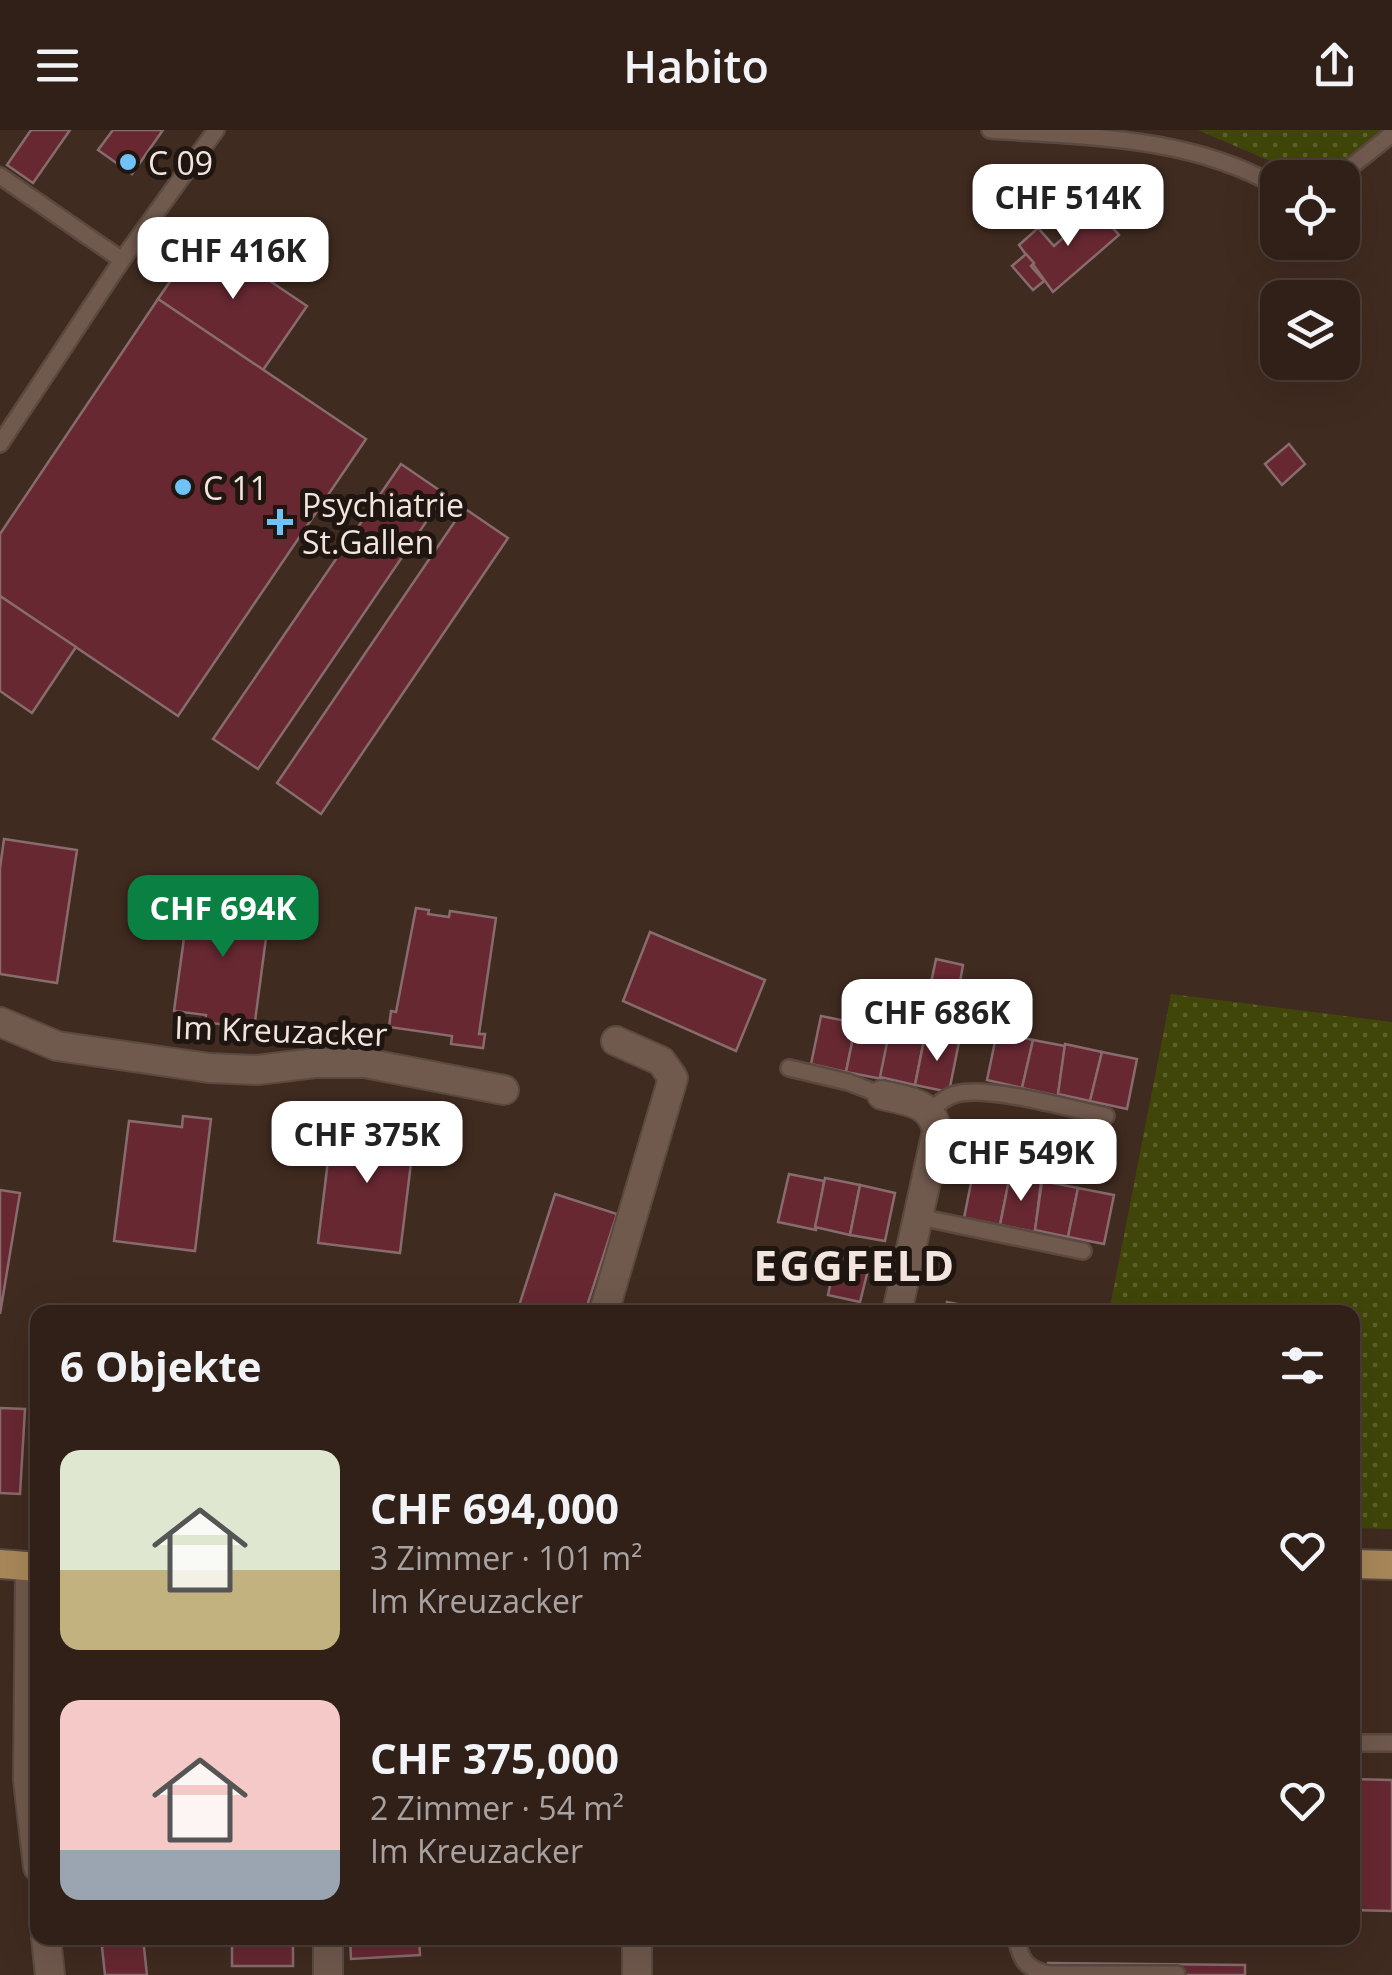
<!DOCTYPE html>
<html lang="de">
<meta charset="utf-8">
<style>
:root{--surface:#302018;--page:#3c2d25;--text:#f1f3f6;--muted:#a8a3a2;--line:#4b3e37;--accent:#0b8043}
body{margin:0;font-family:"Open Sans",sans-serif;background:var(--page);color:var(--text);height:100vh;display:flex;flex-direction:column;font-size:38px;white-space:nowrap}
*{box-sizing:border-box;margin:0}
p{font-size:32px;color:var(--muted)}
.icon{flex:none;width:55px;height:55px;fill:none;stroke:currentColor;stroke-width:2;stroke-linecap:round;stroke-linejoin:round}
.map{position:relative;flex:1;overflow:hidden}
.side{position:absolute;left:30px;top:1175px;width:1330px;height:640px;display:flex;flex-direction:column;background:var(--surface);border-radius:20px;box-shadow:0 10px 40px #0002,0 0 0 2px var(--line)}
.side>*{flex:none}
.fabs{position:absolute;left:1260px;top:30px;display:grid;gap:20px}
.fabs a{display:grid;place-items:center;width:100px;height:100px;border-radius:20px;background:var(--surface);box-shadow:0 10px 40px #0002,0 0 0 2px var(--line);font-size:50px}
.price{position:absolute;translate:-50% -85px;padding:0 22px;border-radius:20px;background:#fff;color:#222;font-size:32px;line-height:65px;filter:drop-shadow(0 2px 5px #0008)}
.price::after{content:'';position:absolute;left:50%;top:60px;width:30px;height:22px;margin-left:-15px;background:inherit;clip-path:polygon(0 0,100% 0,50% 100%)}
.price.selected{background:var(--accent);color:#fff}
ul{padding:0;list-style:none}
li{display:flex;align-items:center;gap:30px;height:250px;padding:0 30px}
li span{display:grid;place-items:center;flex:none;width:280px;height:200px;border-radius:20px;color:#555}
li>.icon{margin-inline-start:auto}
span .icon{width:120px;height:120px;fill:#fffc;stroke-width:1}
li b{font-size:42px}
h2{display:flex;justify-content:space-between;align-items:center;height:120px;padding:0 30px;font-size:42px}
header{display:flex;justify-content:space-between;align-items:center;height:130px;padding:0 30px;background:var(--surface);font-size:45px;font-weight:600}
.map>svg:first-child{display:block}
.grass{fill:url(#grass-dots)}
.building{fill:#672832;stroke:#876b6d;stroke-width:2.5}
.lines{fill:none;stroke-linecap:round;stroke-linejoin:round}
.service-casing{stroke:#5b4940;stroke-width:20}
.minor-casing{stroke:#5b4940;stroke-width:32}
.primary-casing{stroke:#5b4940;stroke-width:32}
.service{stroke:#70594d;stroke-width:15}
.minor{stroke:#70594d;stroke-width:28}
.primary{stroke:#a88859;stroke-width:28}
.poi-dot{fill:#70c1f4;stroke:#1f1611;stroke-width:4}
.labels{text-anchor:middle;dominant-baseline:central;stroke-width:10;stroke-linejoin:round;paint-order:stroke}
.poi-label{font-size:32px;fill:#f3e4dd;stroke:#1f1611;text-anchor:start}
.street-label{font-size:32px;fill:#f3e4dd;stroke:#1f1611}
.district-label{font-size:42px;font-weight:bold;letter-spacing:2.5px;fill:#f3e4dd;stroke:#1f1611}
</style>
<header><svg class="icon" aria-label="menu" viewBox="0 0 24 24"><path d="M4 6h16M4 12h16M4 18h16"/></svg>Habito<svg class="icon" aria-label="share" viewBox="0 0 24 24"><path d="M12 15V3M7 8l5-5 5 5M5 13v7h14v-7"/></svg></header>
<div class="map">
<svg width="1392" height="1845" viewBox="0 0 1392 1845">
<defs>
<pattern id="grass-dots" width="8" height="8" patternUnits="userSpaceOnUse" patternTransform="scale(2.5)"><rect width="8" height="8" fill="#404609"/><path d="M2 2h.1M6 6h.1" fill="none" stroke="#5c612c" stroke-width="1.8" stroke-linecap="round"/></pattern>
</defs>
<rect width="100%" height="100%" fill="#402b20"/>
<!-- grass -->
<g class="grass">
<path d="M1198,0h194l-50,48 -35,-1z"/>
<path d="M1171,864l221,28v507l-39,-1 -1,-216h-243z"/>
</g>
<!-- building -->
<g class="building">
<path d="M31,0h39l-37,53 -26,-18z"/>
<path d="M113,0h50l-31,44 -34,-24z"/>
<path d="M1096,79l23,26 -66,57 -34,-47 19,-17 16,18z"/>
<path d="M202,105l105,71 -44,64 -105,-71z"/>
<path d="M1026,124l8,9 -3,3 13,15 -11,9 -21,-24z"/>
<path d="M158,169l208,140 -188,277 -178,-120v-62z"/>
<path d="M1289,314l16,20 -23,21 -17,-21z"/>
<path d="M401,334l44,30 -187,275 -45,-30z"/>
<path d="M464,378l44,30 -187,276 -44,-31z"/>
<path d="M0,466l76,51 -44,66 -32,-22z"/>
<path d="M4,709l73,11 -20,133 -57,-9v-106z"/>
<path d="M183,766l59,8 1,-7 28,3 -17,129 -49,-7 1,-7 -32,-4 13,-95 -7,-1z"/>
<path d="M416,778l13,2 -1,4 21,3 1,-6 46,7 -17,116h6l-2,14 -32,-4 1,-8 -63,-9 2,-16 5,1z"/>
<path d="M650,802l115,48 -29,71 -113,-50z"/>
<path d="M936,829l27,6 -4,23 -28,-5z"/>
<path d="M821,886l35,7 -10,49 -35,-8z"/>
<path d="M856,893l34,7 -8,49 -36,-7z"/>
<path d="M890,898l35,7 -10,50 -35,-8z"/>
<path d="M997,902l36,8 -11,48 -35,-8z"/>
<path d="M925,905l34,7 -10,50 -34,-7z"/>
<path d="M1033,910l32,6 -7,50 -36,-8z"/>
<path d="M1065,914l37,8 -12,49 -32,-7z"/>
<path d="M1102,922l35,7 -10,50 -37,-8z"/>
<path d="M183,986l28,3 -16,132 -81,-10 15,-120 53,6z"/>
<path d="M387,988l29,4 -16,131 -82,-10 15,-124 35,3 -2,13 19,2z"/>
<path d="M974,1038l36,7 -10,50 -36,-7z"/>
<path d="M789,1044l35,7 -8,49 -38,-8z"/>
<path d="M1010,1045l31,7 -6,50 -35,-7z"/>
<path d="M825,1048l35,7 -10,50 -35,-8z"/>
<path d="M1042,1051l36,7 -10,49 -33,-7z"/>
<path d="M860,1055l35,8 -10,48 -35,-6z"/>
<path d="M1078,1058l36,7 -10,49 -36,-7z"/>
<path d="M0,1060l20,3 -20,121z"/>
<path d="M555,1064l62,20 -32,98h-68z"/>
<path d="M835,1132l33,8 -8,32 -32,-7z"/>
<path d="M947,1172l35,7 -1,3h-36z"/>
<path d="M0,1278l25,1 -5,85 -20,-1z"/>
<path d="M1352,1649l40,1v131l-40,-1z"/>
<path d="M101,1808h42l4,37h-42z"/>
<rect x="232" y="1808" width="61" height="28"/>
<path d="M350,1808h69l1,17 -69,4z"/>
<path d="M1048,1833l197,2v10h-197z"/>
</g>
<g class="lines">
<defs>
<g id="service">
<path d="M990,0c98,7 200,6 288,57"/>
<path d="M0,46l122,84"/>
<path d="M1337,48l55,-44"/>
<path d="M0,314l122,-184 94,-130"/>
<path d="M789,938l59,14 34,13"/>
<path d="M930,982c8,-8 15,-15 26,-18 32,-9 115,15 150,22"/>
<path d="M919,1087l164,34"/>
<path d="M1352,1613h40"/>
<path d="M1016,1808c5,22 9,30 32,36h129"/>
</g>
<g id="minor">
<path d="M0,892l57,24 152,22 48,2 58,-7h50l139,27"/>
<path d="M882,965c25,6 50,7 55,36l-40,181"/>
<path d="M604,1182l69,-234 -12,-17 -45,-20"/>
<path d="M30,1437l-2,213 10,87"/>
<path d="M46,1808l4,37"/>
<path d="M637,1808v37"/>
<path d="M328,1845v-37"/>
</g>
<g id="primary">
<path d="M0,1434l38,3"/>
<path d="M1352,1434l40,1"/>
</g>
</defs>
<!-- service casing -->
<use href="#service" class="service-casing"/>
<!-- minor casing -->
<use href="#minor" class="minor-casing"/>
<!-- primary casing -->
<use href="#primary" class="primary-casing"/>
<!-- service -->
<use href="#service" class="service"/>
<!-- minor -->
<use href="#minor" class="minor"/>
<!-- primary -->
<use href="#primary" class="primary"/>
</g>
<!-- markers -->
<g class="poi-dot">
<circle cx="128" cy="32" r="10"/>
<circle cx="183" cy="357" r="10"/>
<path d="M275 377h10v10h10v10h-10v10h-10v-10h-10v-10h10z"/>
</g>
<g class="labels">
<!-- poi labels -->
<g class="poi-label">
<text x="148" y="32">C 09</text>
<text x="203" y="357">C 11</text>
<text x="302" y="374">Psychiatrie<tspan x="302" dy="37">St.Gallen</tspan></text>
</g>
<!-- street labels -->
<g class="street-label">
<text transform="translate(281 900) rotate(2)">Im Kreuzacker</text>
</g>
<!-- district labels -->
<g class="district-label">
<text x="855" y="1134">EGGFELD</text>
</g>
</g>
</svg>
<div class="fabs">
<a><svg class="icon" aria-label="locate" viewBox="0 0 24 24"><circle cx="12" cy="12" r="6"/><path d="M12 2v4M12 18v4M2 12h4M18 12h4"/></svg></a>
<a><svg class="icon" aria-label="layers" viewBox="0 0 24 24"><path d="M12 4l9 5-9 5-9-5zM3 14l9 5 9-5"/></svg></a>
</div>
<b class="price" style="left:1068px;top:119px">CHF 514K</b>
<b class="price" style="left:233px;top:172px">CHF 416K</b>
<b class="price selected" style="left:223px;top:830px">CHF 694K</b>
<b class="price" style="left:937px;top:934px">CHF 686K</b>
<b class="price" style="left:367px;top:1056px">CHF 375K</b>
<b class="price" style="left:1021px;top:1074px">CHF 549K</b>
<section class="side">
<h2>6 Objekte<svg class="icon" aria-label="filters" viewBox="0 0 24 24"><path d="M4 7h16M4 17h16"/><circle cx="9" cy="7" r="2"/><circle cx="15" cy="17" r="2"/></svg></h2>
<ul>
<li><span style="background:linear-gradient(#dfe7d0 60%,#c2b280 0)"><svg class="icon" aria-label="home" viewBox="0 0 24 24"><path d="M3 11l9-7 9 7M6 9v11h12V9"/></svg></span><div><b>CHF 694,000</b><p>3 Zimmer · 101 m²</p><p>Im Kreuzacker</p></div><svg class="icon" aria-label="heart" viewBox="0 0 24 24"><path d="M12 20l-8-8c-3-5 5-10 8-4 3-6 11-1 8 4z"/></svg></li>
<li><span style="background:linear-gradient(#f6c9c9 75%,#9aa5b1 0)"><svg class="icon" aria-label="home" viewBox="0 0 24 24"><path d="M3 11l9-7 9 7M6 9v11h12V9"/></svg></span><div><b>CHF 375,000</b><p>2 Zimmer · 54 m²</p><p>Im Kreuzacker</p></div><svg class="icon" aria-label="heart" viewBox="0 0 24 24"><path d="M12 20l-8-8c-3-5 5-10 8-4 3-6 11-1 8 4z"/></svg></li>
</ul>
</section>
</div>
